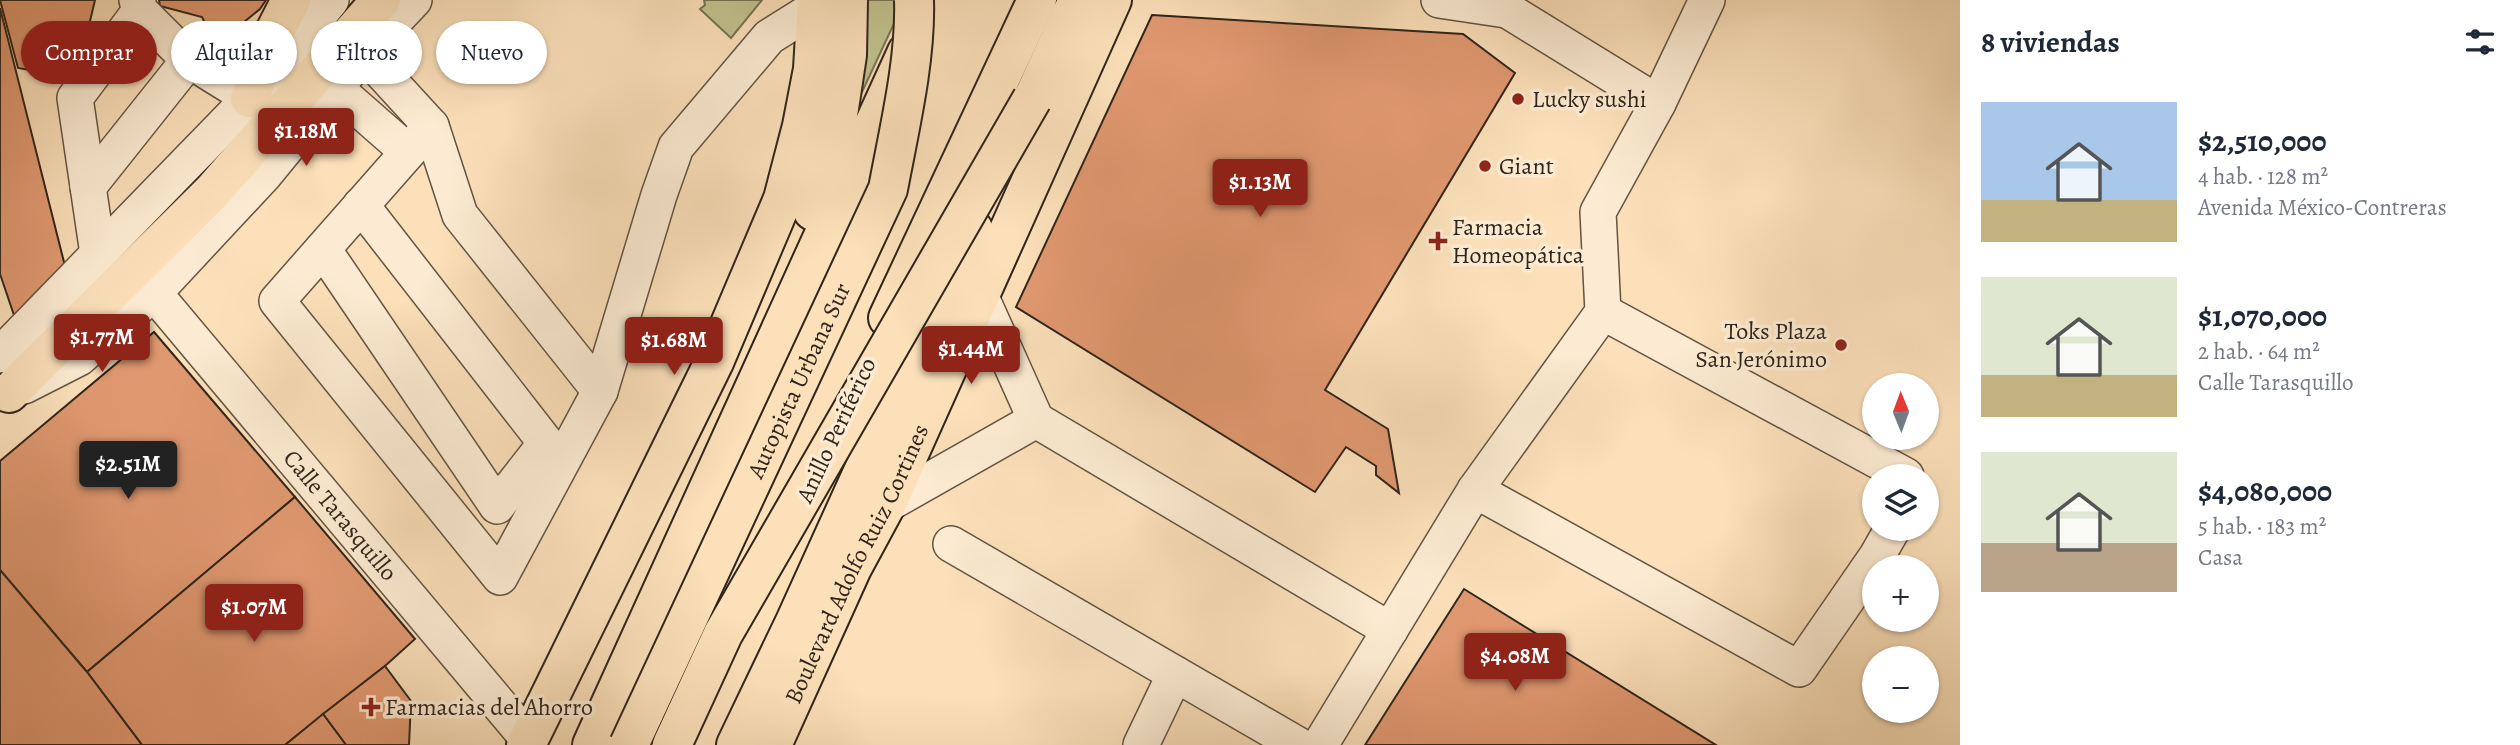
<!DOCTYPE html>
<html lang="es">
<meta charset="utf-8">
<style>
:root{--surface:#fff;--page:#f6f6f7;--text:#1f2937;--muted:#747a83;--accent:#8f2418}
body{margin:0;font-family:Alegreya,serif;background:var(--page);color:var(--text);height:100vh;display:flex;flex-direction:column;font-size:26px;white-space:nowrap}
*{box-sizing:border-box;margin:0}
p{font-size:23px;color:var(--muted)}
.icon{flex:none;width:38px;height:38px;fill:none;stroke:currentColor;stroke-width:2;stroke-linecap:round;stroke-linejoin:round}
.map{position:relative;flex:1;overflow:hidden}
.drawer{display:flex;flex-direction:column;background:var(--surface);width:560px}
.drawer>*{flex:none}
.hud{position:absolute;left:21px;top:21px;width:665px;height:63px;display:flex;gap:14px}
.needle{width:46px;rotate:359deg}
.tools{position:absolute;left:1862px;top:373px;display:grid;gap:14px}
.tools a{display:grid;place-items:center;width:77px;height:77px;border-radius:50%;background:var(--surface);box-shadow:0 2px 5px #0004;font-size:35px}
.price{position:absolute;translate:-50% -60px;padding:0 16px;border-radius:7px;background:var(--accent);color:#fff;font-size:23px;line-height:46px;filter:drop-shadow(0 2px 4px #0008)}
.price::after{content:'';position:absolute;left:50%;top:42px;width:21px;height:16px;margin-left:-10px;background:inherit;clip-path:polygon(0 0,100% 0,50% 100%)}
.price.active{background:#222;color:#fff}
ul{padding:0;list-style:none}
li{display:flex;align-items:center;gap:21px;height:175px;padding:0 21px}
li span{display:grid;place-items:center;flex:none;width:196px;height:140px;border-radius:0px;color:#555}
li>.icon{margin-inline-start:auto}
span .icon{width:84px;height:84px;fill:#fffc;stroke-width:1}
li b{font-size:30px}
h2{display:flex;justify-content:space-between;align-items:center;height:84px;padding:0 21px;font-size:30px}
.tag{padding:0 24px;border-radius:32px;background:var(--surface);box-shadow:0 2px 5px #0004;font-size:24px;line-height:63px}
.tag.active{background:var(--accent);color:#fff}
main{display:flex;flex:1;min-height:0}
.map>svg:first-child{display:block}
.green{fill:#c1c28e;stroke:#787454;stroke-width:2}
.building{fill:#e09870;stroke:#30251b;stroke-width:2}
.lines{fill:none;stroke-linecap:round;stroke-linejoin:round}
.minor-casing{stroke:#635443;stroke-width:38}
.major-casing{stroke:#30251b;stroke-width:42}
.highway-casing{stroke:#30251b;stroke-width:42}
.minor{stroke:#fcebd2;stroke-width:35}
.major{stroke:#fbe0ba;stroke-width:38}
.highway{stroke:#fbe0ba;stroke-width:38}
.highway-bridge-casing{stroke:#30251b;stroke-width:42;stroke-linecap:butt}
.highway-bridge{stroke:#fbe0ba;stroke-width:38}
.poi-dot{fill:#8f2418;stroke:#fcebd2;stroke-width:2.5}
.labels{text-anchor:middle;dominant-baseline:central;stroke-width:7;stroke-linejoin:round;paint-order:stroke}
.poi-label{font-size:24px;fill:#30251b;stroke:#fcebd2;text-anchor:start}
.street-label{font-size:24px;fill:#30251b;stroke:#fcebd2}
</style>
<main>
<div class="map">
<svg width="1960" height="745" viewBox="0 0 1960 745">
<rect width="100%" height="100%" fill="#fbe0ba"/>
<filter id="stains"><feTurbulence type="fractalNoise" baseFrequency=".00286" numOctaves="4"/><feColorMatrix values="0 0 0 0 .2 0 0 0 0 .09 0 0 0 0 .02 0 0 0 .5 -.17"/></filter>
<radialGradient id="worn" r=".72"><stop offset=".6" stop-color="#630" stop-opacity="0"/><stop offset="1" stop-color="#630" stop-opacity=".3"/></radialGradient>
<!-- green -->
<g class="green">
<path d="M704,0h58l-31,38 -31,-29 5,-4z"/>
<path d="M852,0h53l-58,124z"/>
</g>
<!-- building -->
<g class="building">
<path d="M0,0h95l-14,59 -24,16 -39,-7z"/>
<path d="M159,0h107l-6,9 -16,13 -36,7 -6,-12 -42,-11z"/>
<path d="M0,8l68,270 -50,49 -18,-53z"/>
<path d="M1152,15l311,19 52,39 -190,317 63,39 11,64 -23,-18v-9l-30,-19 -31,45 -299,-185z"/>
<path d="M154,332l141,165 -208,175 -87,-102v-109z"/>
<path d="M295,497l120,142 -30,27 -100,79h-143l-55,-73z"/>
<path d="M0,570l87,102 55,73h-142z"/>
<path d="M1464,589l252,156h-351z"/>
<path d="M385,666l26,35 -2,44h-63l-23,-31z"/>
<path d="M323,714l23,31h-61z"/>
</g>
<g class="lines">
<defs>
<g id="minor">
<path d="M137,0l3,11 49,49 61,38"/>
<path d="M1439,0l67,10"/>
<path d="M1491,0l167,103"/>
<path d="M364,53l67,73 29,89 140,176"/>
<path d="M335,88l73,64"/>
<path d="M431,126l-154,175 223,276 100,-186 59,-196 17,-48 93,-110 48,-30"/>
<path d="M88,187l101,-127"/>
<path d="M323,249l174,257 49,-63 -185,-238"/>
<path d="M98,254l-23,-156 65,-87"/>
<path id="s1" d="M154,293l375,447"/>
<path d="M980,295l56,125 354,210"/>
<path d="M1603,312l303,164"/>
<path d="M0,355l250,-257 81,-98"/>
<path d="M24,386l55,-28 75,-65 111,-119 99,-121 50,-53"/>
<path d="M1475,490l324,179 78,-113 16,-28"/>
<path d="M886,505l150,-85"/>
<path d="M951,544l347,201"/>
<path d="M1141,745l34,-71"/>
<path d="M1320,745l155,-255 128,-178 -5,-100 60,-109 49,-103"/>
</g>
<g id="major">
<path d="M250,98l21,-59 20,-39"/>
<path d="M526,745l188,-383 69,-163 19,-73 11,-57 4,-69"/>
<path id="s2" d="M772,745l80,-177 34,-63 226,-505"/>
</g>
<g id="highway">
<path d="M1019,129l59,-129"/>
<path d="M813,211l22,-76 12,-80 1,-55"/>
<path d="M888,318l149,-318"/>
<path d="M9,393l203,-201 169,-192"/>
<path d="M592,745l315,-693"/>
<path d="M736,745l59,-123 178,-393"/>
</g>
</defs>
<!-- minor casing -->
<use href="#minor" class="minor-casing"/>
<!-- major casing -->
<use href="#major" class="major-casing"/>
<!-- highway casing -->
<use href="#highway" class="highway-casing"/>
<!-- minor -->
<use href="#minor" class="minor"/>
<!-- major -->
<use href="#major" class="major"/>
<!-- highway -->
<use href="#highway" class="highway"/>
<defs>
<g id="highway-bridge">
<path id="s3" d="M629,745l259,-556c11,-59 28,-129 26,-189"/>
<path d="M672,745l51,-111 309,-535"/>
</g>
</defs>
<!-- highway-bridge casing -->
<use href="#highway-bridge" class="highway-bridge-casing"/>
<!-- highway-bridge -->
<use href="#highway-bridge" class="highway-bridge"/>
</g>
<!-- markers -->
<g class="poi-dot">
<circle cx="1518" cy="99" r="7"/>
<circle cx="1485" cy="166" r="7"/>
<path d="M1434.5 230.5h7v7h7v7h-7v7h-7v-7h-7v-7h7z"/>
<circle cx="1841" cy="345" r="7"/>
<path d="M367.5 696.5h7v7h7v7h-7v7h-7v-7h-7v-7h7z"/>
</g>
<g class="labels">
<!-- poi labels -->
<g class="poi-label">
<text x="1532" y="99">Lucky sushi</text>
<text x="1499" y="166">Giant</text>
<text x="1452" y="227">Farmacia<tspan x="1452" dy="28">Homeopática</tspan></text>
<text x="1827" y="331" text-anchor="end">Toks Plaza<tspan x="1827" dy="28">San Jerónimo</tspan></text>
<text x="385" y="707">Farmacias del Ahorro</text>
</g>
<!-- street labels -->
<g class="street-label">
<text stroke="none"><textPath href="#s3" startOffset="402">Autopista Urbana Sur</textPath></text>
<text transform="translate(836 430) rotate(-65)">Anillo Periférico</text>
<text stroke="none"><textPath href="#s1" startOffset="290">Calle Tarasquillo</textPath></text>
<text stroke="none"><textPath href="#s2" startOffset="200">Boulevard Adolfo Ruiz Cortines</textPath></text>
</g>
</g>
<rect width="100%" height="100%" filter="url(#stains)"/>
<rect width="100%" height="100%" fill="url(#worn)"/>
</svg>
<div class="tools">
<a><svg class="needle" viewBox="-14 -14 28 28"><path d="M0-13l5 13h-10z" fill="#e53935"/><path d="M0 13l5-13h-10z" fill="#747a83"/></svg></a>
<a><svg class="icon" aria-label="layers" viewBox="0 0 24 24"><path d="M12 4l9 5-9 5-9-5zM3 14l9 5 9-5"/></svg></a>
<a>+</a>
<a>−</a>
</div>
<b class="price" style="left:306px;top:168px">$1.18M</b>
<b class="price" style="left:1260px;top:219px">$1.13M</b>
<b class="price" style="left:102px;top:374px">$1.77M</b>
<b class="price" style="left:674px;top:377px">$1.68M</b>
<b class="price" style="left:971px;top:386px">$1.44M</b>
<b class="price active" style="left:128px;top:501px">$2.51M</b>
<b class="price" style="left:254px;top:644px">$1.07M</b>
<b class="price" style="left:1515px;top:693px">$4.08M</b>
<div class="hud">
<a class="tag active">Comprar</a>
<a class="tag">Alquilar</a>
<a class="tag">Filtros</a>
<a class="tag">Nuevo</a>
</div>
</div>
<section class="drawer">
<h2>8 viviendas<svg class="icon" aria-label="filters" viewBox="0 0 24 24"><path d="M4 7h16M4 17h16"/><circle cx="9" cy="7" r="2"/><circle cx="15" cy="17" r="2"/></svg></h2>
<ul>
<li><span style="background:linear-gradient(#a9c7e8 70%,#c2b280 0)"><svg class="icon" aria-label="home" viewBox="0 0 24 24"><path d="M3 11l9-7 9 7M6 9v11h12V9"/></svg></span><div><b>$2,510,000</b><p>4 hab. · 128 m²</p><p>Avenida México-Contreras</p></div></li>
<li><span style="background:linear-gradient(#dfe7d0 70%,#c2b280 0)"><svg class="icon" aria-label="home" viewBox="0 0 24 24"><path d="M3 11l9-7 9 7M6 9v11h12V9"/></svg></span><div><b>$1,070,000</b><p>2 hab. · 64 m²</p><p>Calle Tarasquillo</p></div></li>
<li><span style="background:linear-gradient(#dfe7d0 65%,#b9a48a 0)"><svg class="icon" aria-label="home" viewBox="0 0 24 24"><path d="M3 11l9-7 9 7M6 9v11h12V9"/></svg></span><div><b>$4,080,000</b><p>5 hab. · 183 m²</p><p>Casa</p></div></li>
</ul>
</section>
</main>
